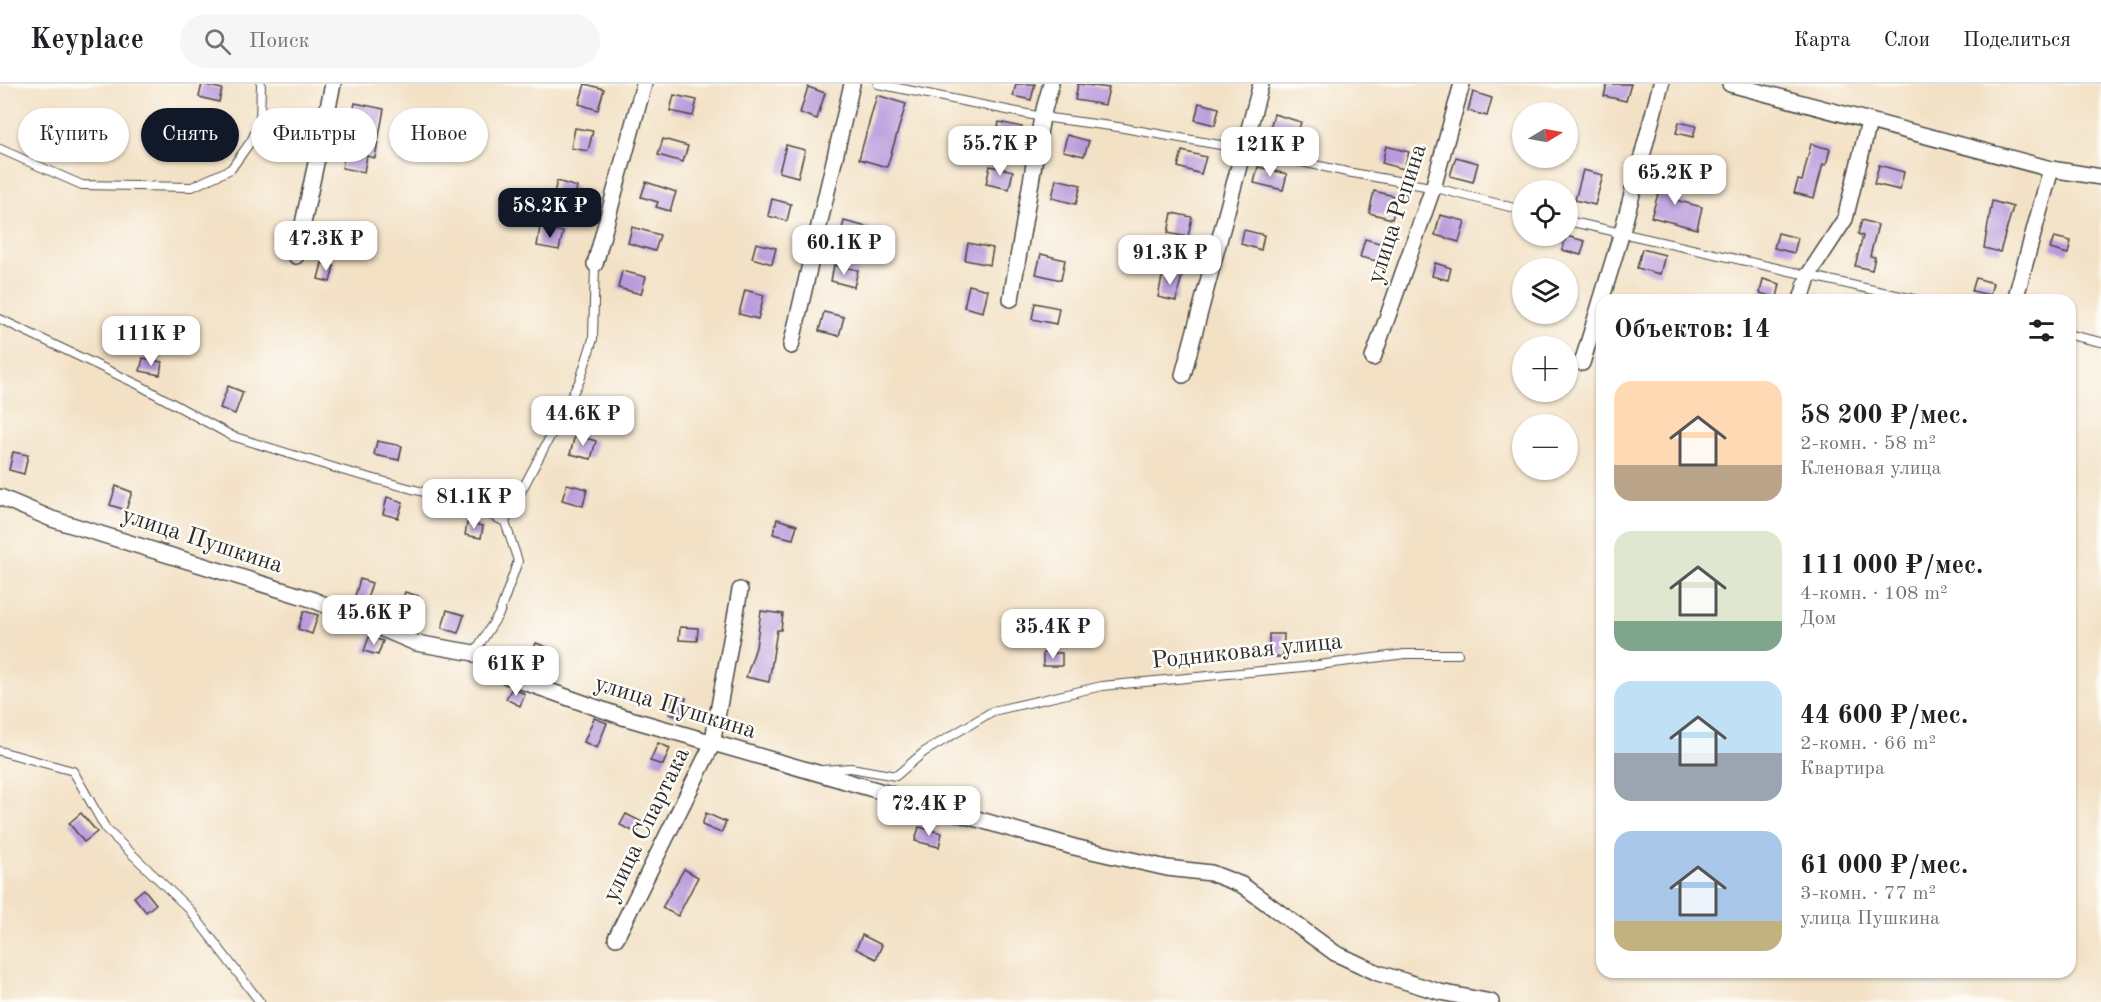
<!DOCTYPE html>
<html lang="ru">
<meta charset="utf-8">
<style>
:root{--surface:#fff;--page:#f6f6f6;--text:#202124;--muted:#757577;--line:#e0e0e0;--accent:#111827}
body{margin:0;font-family:"Old Standard TT",serif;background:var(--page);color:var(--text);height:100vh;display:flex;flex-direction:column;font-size:22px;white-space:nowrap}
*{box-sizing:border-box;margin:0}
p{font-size:20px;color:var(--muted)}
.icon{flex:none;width:33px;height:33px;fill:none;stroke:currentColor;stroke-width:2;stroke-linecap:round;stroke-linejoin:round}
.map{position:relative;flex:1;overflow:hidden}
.sheet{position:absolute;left:1596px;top:210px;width:480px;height:684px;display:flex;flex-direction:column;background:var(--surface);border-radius:18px;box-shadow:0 2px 4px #0004}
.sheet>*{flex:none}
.hud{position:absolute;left:18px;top:24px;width:570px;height:54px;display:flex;gap:12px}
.needle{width:39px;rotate:80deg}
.tools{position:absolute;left:1512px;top:18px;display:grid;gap:12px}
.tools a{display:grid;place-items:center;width:66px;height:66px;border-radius:50%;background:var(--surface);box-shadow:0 2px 4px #0004;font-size:30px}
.price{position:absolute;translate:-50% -51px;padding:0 14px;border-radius:12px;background:#fff;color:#222;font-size:20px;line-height:39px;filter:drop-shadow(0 2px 3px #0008)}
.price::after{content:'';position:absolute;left:50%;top:36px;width:18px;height:14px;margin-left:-9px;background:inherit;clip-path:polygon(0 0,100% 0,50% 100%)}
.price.on{background:var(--accent);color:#fff}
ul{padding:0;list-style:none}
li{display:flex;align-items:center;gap:18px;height:150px;padding:0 18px}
li span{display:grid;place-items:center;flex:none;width:168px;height:120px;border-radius:18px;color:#555}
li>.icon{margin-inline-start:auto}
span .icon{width:72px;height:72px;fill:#fffc;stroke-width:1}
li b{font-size:26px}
h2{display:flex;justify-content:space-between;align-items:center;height:72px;padding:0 18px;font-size:26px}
.tag{padding:0 21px;border-radius:27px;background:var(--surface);box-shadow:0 2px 4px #0004;font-size:21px;line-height:54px}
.tag.on{background:var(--accent);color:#fff}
header{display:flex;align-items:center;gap:36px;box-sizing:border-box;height:84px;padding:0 30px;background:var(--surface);border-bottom:2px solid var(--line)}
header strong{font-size:28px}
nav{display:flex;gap:33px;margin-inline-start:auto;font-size:21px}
.search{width:420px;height:54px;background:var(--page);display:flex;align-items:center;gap:15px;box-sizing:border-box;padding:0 21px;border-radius:33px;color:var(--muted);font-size:22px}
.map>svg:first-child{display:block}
.building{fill:#ba9adc}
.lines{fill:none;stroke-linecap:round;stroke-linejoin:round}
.lane-casing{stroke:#494642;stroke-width:10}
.street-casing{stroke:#494642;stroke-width:18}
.lane{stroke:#fff;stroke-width:8}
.street{stroke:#fff;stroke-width:15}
.labels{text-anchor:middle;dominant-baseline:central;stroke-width:5;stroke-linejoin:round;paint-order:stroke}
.street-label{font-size:24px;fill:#2b2b2b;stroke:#fdfcf7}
</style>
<header>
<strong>Keyplace</strong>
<div class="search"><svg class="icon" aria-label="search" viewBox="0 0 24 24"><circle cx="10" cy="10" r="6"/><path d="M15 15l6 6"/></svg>Поиск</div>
<nav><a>Карта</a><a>Слои</a><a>Поделиться</a></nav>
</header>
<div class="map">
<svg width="2101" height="918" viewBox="0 0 2101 918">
<rect width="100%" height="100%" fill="#fdfcf7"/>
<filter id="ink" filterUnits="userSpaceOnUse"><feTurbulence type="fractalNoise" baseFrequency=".0167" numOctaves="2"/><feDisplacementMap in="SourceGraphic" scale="12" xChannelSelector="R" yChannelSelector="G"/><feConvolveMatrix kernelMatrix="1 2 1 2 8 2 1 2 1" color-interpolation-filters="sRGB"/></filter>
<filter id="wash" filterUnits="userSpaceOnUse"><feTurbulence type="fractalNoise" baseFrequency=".008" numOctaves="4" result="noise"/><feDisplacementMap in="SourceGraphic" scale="24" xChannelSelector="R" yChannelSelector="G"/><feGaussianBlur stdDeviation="1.35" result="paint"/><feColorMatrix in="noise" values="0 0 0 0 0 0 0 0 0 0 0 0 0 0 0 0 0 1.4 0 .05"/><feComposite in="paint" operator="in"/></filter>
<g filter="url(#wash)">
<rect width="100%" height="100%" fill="#f3e1c5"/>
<g id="blocks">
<!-- building -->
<g class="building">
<path d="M202,0l20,5 -3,13 -20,-5z"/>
<path d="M585,0l19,5 -6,21 -19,-6z"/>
<path d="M1016,0h19l-4,16 -18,-4z"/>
<path d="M1078,0l31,4 -4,17 -30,-5z"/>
<path d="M1607,0h24l-5,17 -22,-5z"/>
<path d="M808,3l17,6 -8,26 -17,-6z"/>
<path d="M1473,8l19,6 -5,18 -19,-5z"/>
<path d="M674,11l23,5 -4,16 -23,-5z"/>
<path d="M877,11l29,9 -19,63 -28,-8z"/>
<path d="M355,19l29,6 -9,49 -8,-2 -3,16 -22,-4z"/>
<path d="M1199,19l20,5 -4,17 -20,-5z"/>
<path d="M1274,30l27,8 -6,20 -27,-7z"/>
<path d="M999,38l23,5 -4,20 -23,-5z"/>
<path d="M1679,38l17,4 -3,11 -17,-4z"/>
<path d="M575,44l18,3 -5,20 -17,-3z"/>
<path d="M67,48l25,11 -8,16 -24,-12z"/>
<path d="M1067,51l22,6 -5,15 -21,-5z"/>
<path d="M663,55l25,7 -5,16 -25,-7z"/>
<path d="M1811,60l19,5 -4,16 -3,-1 -9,34 -20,-5 4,-13 4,1z"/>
<path d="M786,61l19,5 -7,27 -19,-5z"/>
<path d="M1386,62l23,6 -5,17 -22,-6z"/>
<path d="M1182,67l24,6 -5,17 -23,-7z"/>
<path d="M1456,73l22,6 -5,19 -23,-6z"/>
<path d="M1879,81l25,7 -4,18 -26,-6z"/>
<path d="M990,82l23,5 -4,18 -23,-5z"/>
<path d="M1258,83l29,7 -4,16 -29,-7z"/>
<path d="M1583,86l20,5 -8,30 -20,-5z"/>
<path d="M1664,91l17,4 -6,21 27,7 -5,22 -46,-12z"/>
<path d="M1056,95l25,6 -5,19 -24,-6z"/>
<path d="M557,97l20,6 -5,20 -20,-6z"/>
<path d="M646,98l30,10 -6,19 -14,-4 2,-5 -17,-5z"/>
<path d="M1374,107l24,6 -6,22 -23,-6z"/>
<path d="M772,115l19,5 -4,17 -19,-5z"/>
<path d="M1992,117l21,6 -13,45 -16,-4z"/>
<path d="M1172,129l20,4 -4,20 -20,-4z"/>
<path d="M1440,131l25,6 -6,21 -24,-7z"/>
<path d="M1862,136l16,5 -8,31 5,1 -3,13 -17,-4 8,-30 -5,-2z"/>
<path d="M844,137l27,7 -4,16 -27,-7z"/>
<path d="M540,143l23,5 -4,18 -22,-4z"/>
<path d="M632,143l28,8 -5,16 -27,-8z"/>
<path d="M1244,146l20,5 -3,15 -20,-6z"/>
<path d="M1778,149l20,5 -4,15 -20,-5z"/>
<path d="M1566,152l19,5 -4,14 -19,-5z"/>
<path d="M2054,153l17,4 -3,13 -18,-5z"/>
<path d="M1365,155l25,7 -4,17 -26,-6z"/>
<path d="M756,159l20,5 -4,16 -20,-6z"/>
<path d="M968,159l25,5 -3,17 -25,-5z"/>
<path d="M1642,165l23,6 -5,19 -23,-6z"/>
<path d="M1041,170l24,6 -4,20 -25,-6z"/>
<path d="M322,179l12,3 -4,16 -12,-3z"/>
<path d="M1435,179l16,5 -3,12 -16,-4z"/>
<path d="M834,181l24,5 -4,17 -23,-6z"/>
<path d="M622,187l24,6 -5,17 -23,-6z"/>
<path d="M1163,188l19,3 -6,26 -18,-4z"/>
<path d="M1976,194l17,5 -3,12 -18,-4z"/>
<path d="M1763,195l17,5 -3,14 -17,-5z"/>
<path d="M969,201l19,5 -5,22 -19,-5z"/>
<path d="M745,206l19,5 -6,24 -19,-5z"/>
<path d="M1035,219l24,5 -3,16 -24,-5z"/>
<path d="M824,228l20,5 -5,19 -20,-5z"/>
<path d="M143,274l19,4 -2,13 -20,-4z"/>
<path d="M228,302l15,6 -8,22 -15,-6z"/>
<path d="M575,351l21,6 -5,18 -21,-5z"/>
<path d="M377,357l25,5 -3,14 -25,-5z"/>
<path d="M13,368l15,3 -4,19 -15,-4z"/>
<path d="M567,400l20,5 -4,17 -21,-6z"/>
<path d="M116,402l16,6 -6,18 -16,-5z"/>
<path d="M387,413l16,5 -5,16 -15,-4z"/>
<path d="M777,435l20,6 -4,14 -20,-5z"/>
<path d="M467,439l16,3 -2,12 -16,-3z"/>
<path d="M360,495l12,4 -5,16 -12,-3z"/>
<path d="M405,508l13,4 -7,18 -13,-4z"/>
<path d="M447,526l17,5 -6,18 -16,-5z"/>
<path d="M304,527l14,4 -6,19 -14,-5z"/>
<path d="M761,527l22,3 -2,16h-4l-8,52 -23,-5 10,-30z"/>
<path d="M680,543l18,1 -1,13 -18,-1z"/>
<path d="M1269,550h15l-1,23h-14z"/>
<path d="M369,553l14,4 -5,14 -14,-4z"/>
<path d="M536,559l13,5 -8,20 -13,-5z"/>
<rect x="1043" y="569" width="19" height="13"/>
<path d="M512,604l13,6 -5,12 -14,-7z"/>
<path d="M675,611l11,3 -5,19 -12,-3z"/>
<path d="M594,634l13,5 -10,25 -13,-6z"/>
<path d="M658,659l12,5 -7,17 -13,-4z"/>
<path d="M81,729l16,19 -13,10 -15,-19z"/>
<path d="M706,729l20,9 -5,11 -19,-8z"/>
<path d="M626,730l16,8 -5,11 -17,-8z"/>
<path d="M919,743l23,6 -3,14 -24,-6z"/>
<path d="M684,785l14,8 -20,39 -16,-8z"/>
<path d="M144,805l12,15 -10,8 -12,-15z"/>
<path d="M862,851l20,10 -6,14 -20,-10z"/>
</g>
</g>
</g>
<g filter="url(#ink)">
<use href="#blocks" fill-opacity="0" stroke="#494642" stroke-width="1.5"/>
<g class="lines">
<defs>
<g id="lane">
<path d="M878,0l164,33 76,10 125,22 104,23 89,16 86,22"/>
<path d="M0,65l82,36 110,2 39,-18 20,-28 9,-18 1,-39"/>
<path d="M1568,137l350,79"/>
<path d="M0,235l139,66 93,51 113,35 123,33 37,18 13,39 -19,53 -25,39"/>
<path d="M2070,251l31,7"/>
<path d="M505,438l75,-142 13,-41 2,-75"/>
<path d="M0,667l73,20 33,58 83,80 71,93"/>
<path d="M822,686l29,-2 45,8 28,-24 69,-41 109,-25 201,-19 102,-13h53"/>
</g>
<g id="street">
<path d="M1730,0l321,85 50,8"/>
<path d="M296,172l37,-172"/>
<path d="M595,180l49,-180"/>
<path d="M1011,215l31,-182 9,-33"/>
<path d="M1801,216l8,-26 36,-55 24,-97"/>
<path d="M2015,216l36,-131"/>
<path d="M791,262l61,-262"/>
<path d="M1373,274l60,-170 29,-104"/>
<path d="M1582,279l40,-131 39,-148"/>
<path d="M1183,291l78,-291"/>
<path d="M0,413l52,22 259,80 105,44 58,10 33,23 116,41 451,130 93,21 44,5 31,12 93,68 43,20 62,19 51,10"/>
<path d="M616,854l96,-193 28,-155"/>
</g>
</defs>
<!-- lane casing -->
<use href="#lane" class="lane-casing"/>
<!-- street casing -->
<use href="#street" class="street-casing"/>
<!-- lane -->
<use href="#lane" class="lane"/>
<!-- street -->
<use href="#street" class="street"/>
</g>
</g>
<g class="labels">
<!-- street labels -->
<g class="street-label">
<text transform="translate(1398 130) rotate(-72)">улица Репина</text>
<text transform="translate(202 457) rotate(18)">улица Пушкина</text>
<text transform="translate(1247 568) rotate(-6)">Родниковая улица</text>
<text transform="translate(675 624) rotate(17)">улица Пушкина</text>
<text transform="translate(647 741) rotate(-64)">улица Спартака</text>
</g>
</g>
</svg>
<div class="tools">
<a><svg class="needle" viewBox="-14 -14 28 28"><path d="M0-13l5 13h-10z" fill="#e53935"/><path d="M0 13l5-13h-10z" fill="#757577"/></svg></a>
<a><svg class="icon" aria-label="locate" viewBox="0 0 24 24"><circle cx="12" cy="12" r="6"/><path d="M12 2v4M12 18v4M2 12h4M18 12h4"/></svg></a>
<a><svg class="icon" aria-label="layers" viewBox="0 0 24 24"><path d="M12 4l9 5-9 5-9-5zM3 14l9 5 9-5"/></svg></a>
<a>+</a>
<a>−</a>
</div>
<b class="price" style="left:1000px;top:93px">55.7K ₽</b>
<b class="price" style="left:1270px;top:94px">121K ₽</b>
<b class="price" style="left:1675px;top:122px">65.2K ₽</b>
<b class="price on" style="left:550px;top:155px">58.2K ₽</b>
<b class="price" style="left:326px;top:188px">47.3K ₽</b>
<b class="price" style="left:844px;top:192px">60.1K ₽</b>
<b class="price" style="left:1170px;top:202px">91.3K ₽</b>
<b class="price" style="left:151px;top:283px">111K ₽</b>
<b class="price" style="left:583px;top:363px">44.6K ₽</b>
<b class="price" style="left:474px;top:446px">81.1K ₽</b>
<b class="price" style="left:374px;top:562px">45.6K ₽</b>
<b class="price" style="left:1053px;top:576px">35.4K ₽</b>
<b class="price" style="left:516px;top:613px">61K ₽</b>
<b class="price" style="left:929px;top:753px">72.4K ₽</b>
<div class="hud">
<a class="tag">Купить</a>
<a class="tag on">Снять</a>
<a class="tag">Фильтры</a>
<a class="tag">Новое</a>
</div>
<section class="sheet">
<h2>Объектов: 14<svg class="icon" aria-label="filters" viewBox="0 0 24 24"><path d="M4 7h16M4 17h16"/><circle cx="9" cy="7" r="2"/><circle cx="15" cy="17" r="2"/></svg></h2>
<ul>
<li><span style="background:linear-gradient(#ffd9b3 70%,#b9a48a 0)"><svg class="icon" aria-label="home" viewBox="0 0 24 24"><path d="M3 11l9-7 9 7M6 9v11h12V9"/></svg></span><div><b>58 200 ₽/мес.</b><p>2-комн. · 58 m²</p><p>Кленовая улица</p></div></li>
<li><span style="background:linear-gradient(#dfe7d0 75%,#7fa58c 0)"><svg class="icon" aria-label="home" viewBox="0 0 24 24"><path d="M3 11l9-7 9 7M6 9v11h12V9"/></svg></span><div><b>111 000 ₽/мес.</b><p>4-комн. · 108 m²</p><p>Дом</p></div></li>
<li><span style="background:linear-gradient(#bfe0f5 60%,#9aa5b1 0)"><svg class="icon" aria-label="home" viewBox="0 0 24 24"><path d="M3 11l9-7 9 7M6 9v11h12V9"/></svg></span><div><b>44 600 ₽/мес.</b><p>2-комн. · 66 m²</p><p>Квартира</p></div></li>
<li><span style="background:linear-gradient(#a9c7e8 75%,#c2b280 0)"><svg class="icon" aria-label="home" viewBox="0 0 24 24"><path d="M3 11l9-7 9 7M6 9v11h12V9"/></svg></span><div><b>61 000 ₽/мес.</b><p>3-комн. · 77 m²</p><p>улица Пушкина</p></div></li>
</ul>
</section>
</div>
